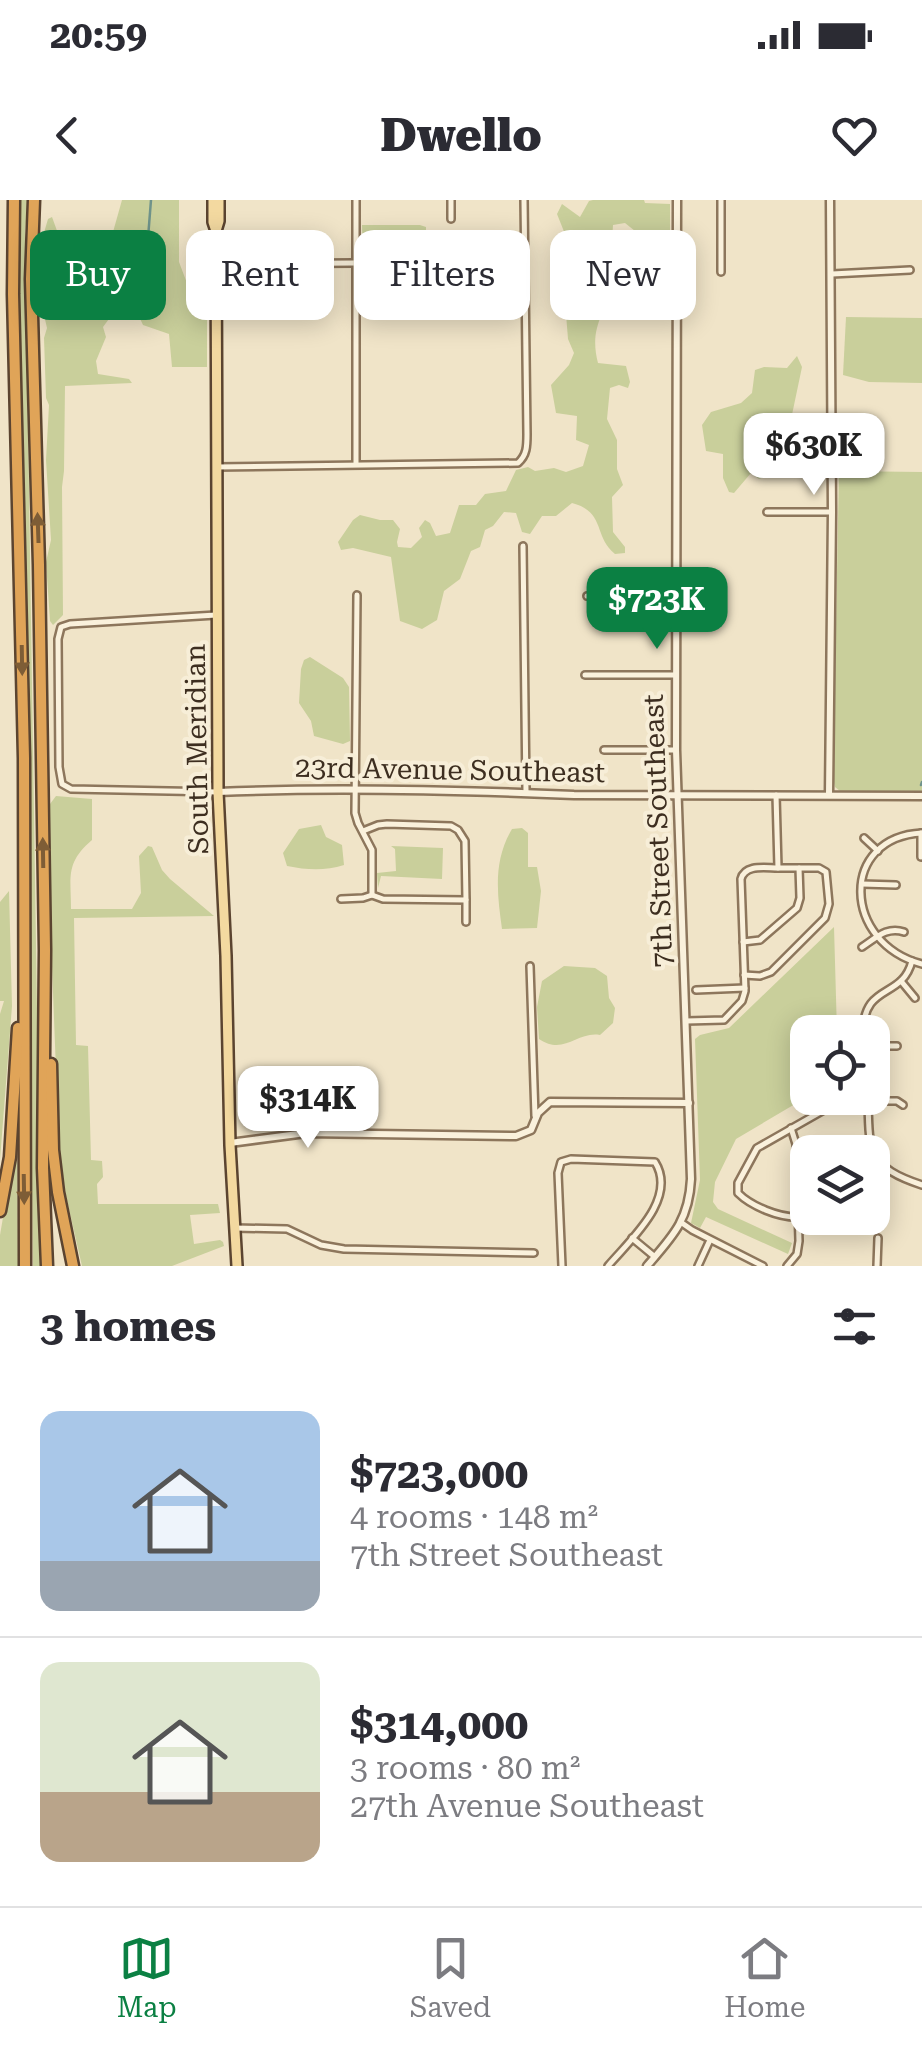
<!DOCTYPE html>
<meta charset="utf-8">
<style>
:root{--surface:#fff;--page:#f2f2f3;--text:#2b2b33;--muted:#7c7c81;--line:#e1e1e2;--accent:#0b8043}
body{margin:0;font-family:"Roboto Serif",serif;background:var(--page);color:var(--text);height:100vh;display:flex;flex-direction:column;font-size:38px;white-space:nowrap}
*{box-sizing:border-box;margin:0}
p{font-size:32px;color:var(--muted)}
.icon{flex:none;width:55px;height:55px;fill:none;stroke:currentColor;stroke-width:2;stroke-linecap:round;stroke-linejoin:round}
.map{position:relative;height:1066px;overflow:hidden}
.side{display:flex;flex-direction:column;background:var(--surface);flex:1}
.side>*{flex:none}
.top-card{position:absolute;left:30px;top:30px;width:862px;height:90px;display:flex;gap:20px}
.controls{position:absolute;left:790px;top:815px;display:grid;gap:20px}
.controls a{display:grid;place-items:center;width:100px;height:100px;border-radius:20px;background:var(--surface);box-shadow:0 5px 25px #0003;font-size:50px}
.price{position:absolute;translate:-50% -85px;padding:0 22px;border-radius:20px;background:#fff;color:#222;font-size:32px;line-height:65px;filter:drop-shadow(0 2px 5px #0008)}
.price::after{content:'';position:absolute;left:50%;top:60px;width:30px;height:22px;margin-left:-15px;background:inherit;clip-path:polygon(0 0,100% 0,50% 100%)}
.price.on{background:var(--accent);color:#fff}
ul{padding:0;list-style:none}
li{display:flex;align-items:center;gap:30px;height:250px;padding:0 40px}
li+li{border-top:2px solid var(--line)}
li span{display:grid;place-items:center;flex:none;width:280px;height:200px;border-radius:20px;color:#555}
li>.icon{margin-inline-start:auto}
span .icon{width:120px;height:120px;fill:#fffc;stroke-width:1}
li b{font-size:42px}
h2{display:flex;justify-content:space-between;align-items:center;height:120px;padding:0 40px;font-size:42px}
.pill{padding:0 35px;border-radius:20px;background:var(--surface);box-shadow:0 5px 25px #0003;font-size:35px;line-height:90px}
.pill.on{background:var(--accent);color:#fff}
.status{display:flex;justify-content:space-between;align-items:center;height:70px;padding:0 50px;background:var(--surface);direction:ltr}
.status svg{height:28px;fill:currentColor}
header{display:flex;justify-content:space-between;align-items:center;height:130px;padding:0 40px;background:var(--surface);font-size:45px;font-weight:800}
.tab-bar{display:flex;justify-content:space-around;align-items:center;height:140px;border-top:2px solid var(--line);background:var(--surface);font-size:28px;color:var(--muted)}
.tab-bar a{display:grid;justify-items:center;gap:5px}
.tab-bar .on{color:var(--accent)}
.map>svg:first-child{display:block}
.green{fill:#c9cf9b}
.lines{fill:none;stroke-linecap:round;stroke-linejoin:round}
.stream{stroke:#6f938a;stroke-width:2.5}
.minor-casing{stroke:#8d765c;stroke-width:10}
.tertiary-casing{stroke:#8d765c;stroke-width:11}
.primary-casing{stroke:#5b4430;stroke-width:14}
.motorway-casing{stroke:#5b4430;stroke-width:15}
.minor{stroke:#faf1dc;stroke-width:5}
.tertiary{stroke:#faf1dc;stroke-width:6}
.primary{stroke:#f3d9a0;stroke-width:9}
.motorway{stroke:#e0a458;stroke-width:10}
.oneway{fill:#7e5d36}
.labels{text-anchor:middle;dominant-baseline:central;stroke-width:8;stroke-linejoin:round;paint-order:stroke}
.street-label{font-size:28px;fill:#3d2e20;stroke:#f7eed8}
</style>
<div class="status"><b>20:59</b><svg viewBox="0 0 49 12"><path d="M0 12V9h3v3zM5 12V6h3v6zM10 12V3h3v9zM15 12V0h3v12zM26 1h20v11H26zM47 4h2v5h-2z"/></svg></div>
<header><svg class="icon" aria-label="back" viewBox="0 0 24 24"><path d="M15 5l-7 7 7 7"/></svg>Dwello<svg class="icon" aria-label="heart" viewBox="0 0 24 24"><path d="M12 20l-8-8c-3-5 5-10 8-4 3-6 11-1 8 4z"/></svg></header>
<div class="map">
<svg width="922" height="1066" viewBox="0 0 922 1066">
<rect width="100%" height="100%" fill="#f0e4c8"/>
<!-- green -->
<g class="green">
<path d="M18,0h10l-3,32 16,1034h-8l-8,-622 -9,-399z"/>
<path d="M122,0h57v62l14,37 14,1v67h-35l-3,-33 -26,-9 -7,-15 -16,-6 -17,23 3,10 -10,24 2,13 31,5 3,4 -67,3 -1,85 -2,16 1,128 -10,10 -3,-4 -4,-59 5,-22 -5,-80 3,-55 -3,-7 -2,-60 3,-10 -3,-13 1,-57 -4,-15 7,-24 4,-2 8,22 24,11 29,-18z"/>
<path d="M593,0h51l1,3 25,1v55l-45,-36 -12,2 -1,16 -9,3c-2,16 5,25 8,41l-8,10c3,15 -3,20 -6,33 -3,11 -2,24 1,35l28,3 4,16 -2,6 -9,-3 -9,3 -3,31 10,21v29l6,16 -11,12 1,35 12,15v6l-10,1c-22,-18 -9,-42 -43,-51l-16,13h-14l-12,18 -8,-2 -6,-19 -12,-1 -11,14 -8,4 -5,17 -9,4 -11,28 -16,12 -7,29 -15,9 -22,-8 -9,-64 -38,-9 -12,2 -3,-8 15,-22 7,-5 20,5h13l7,9 -3,13 1,5 13,1 11,-11 -3,-9 6,-8 5,3 6,13 14,-3 9,-28h17l9,-11 21,-3 10,-21 12,-3 7,4 19,-3 12,4 17,-6 6,-21 -13,-5 1,-24 -21,-3 -5,-28 18,-20 5,-12 -6,-14 -6,-75 5,-25 -10,-25 5,-10 18,13 9,-16z"/>
<path d="M362,25h58l6,2v31h-63z"/>
<path d="M846,117l76,1v65l-53,-1 -26,-7z"/>
<path d="M797,156l5,11 -13,62 6,9 33,8 -1,28c-13,0 -23,2 -35,3 -15,1 -15,-5 -33,2l-8,-6 -17,20 -5,-1 -6,-14v-24l-17,-3 -4,-26 9,-13 30,-9 11,-10 3,-23 9,-3 23,1z"/>
<path d="M839,271l83,1v319h-82l-5,-4 -2,-9z"/>
<path d="M310,457l33,21 6,9 1,54 -7,3 -29,-8 -3,-15 -12,-18 2,-34 3,-9z"/>
<path d="M56,596l36,3v41c-27,23 -21,37 -21,69h61l9,-16 -2,-37 9,-10 4,1 10,23 8,9 44,37 -140,2 2,127 12,1 3,114 11,1 1,16 -6,7 1,20h120l2,9 -30,2 4,29 26,-4 3,2 1,4 -52,20h-90l-16,-70 -7,-47 -8,-209 -1,-136z"/>
<path d="M321,625l5,12 16,8 2,20c-19,6 -37,5 -57,1l-4,-13 16,-24z"/>
<path d="M522,628l6,5v34h9l4,24 -4,37 -35,1c-5,-36 -9,-68 10,-100z"/>
<path d="M391,646l52,2 -1,31 -61,-3 -3,12 -1,-15 19,-2 -1,-22z"/>
<path d="M9,691l3,115 -12,154v-146l4,-13h-4v-99z"/>
<path d="M834,727l3,105h-29l-1,65 -71,42 -21,43 -2,20 5,7 74,34 -4,11 -82,-37 -6,11 -9,-5 9,-43 -5,-141 5,-4 29,-7z"/>
<path d="M564,766l31,2 12,8 2,22 6,10 -2,15 -13,12c-23,-4 -36,21 -61,4l-2,-32 5,-26z"/>
<path d="M17,936l1,130h-18v-31z"/>
</g>
<g class="lines">
<!-- stream -->
<g class="stream">
<path d="M37,61l51,24 57,-9 6,-76"/>
<path d="M921,585l1,-3"/>
</g>
<defs>
<g id="minor">
<path d="M356,0v264"/>
<path d="M721,0v72"/>
<path d="M451,19v-19"/>
<path d="M217,64l137,-1"/>
<path d="M832,74l78,-4"/>
<path d="M217,267l301,-4c9,-8 9,-17 9,-29l-3,-234"/>
<path d="M767,312h65"/>
<path d="M523,346l3,245"/>
<path d="M357,395l-2,218 3,10 14,27v45"/>
<path d="M587,396l89,3"/>
<path d="M216,415l-146,9 -9,3 -3,12 1,128 3,17 9,5 147,3"/>
<path d="M585,475h90"/>
<path d="M604,550h72"/>
<path d="M921,633v24"/>
<path d="M922,633c-83,4 -80,110 0,131"/>
<path d="M864,638l14,13"/>
<path d="M862,684l34,1"/>
<path d="M341,699l22,-1 9,-3 11,4 83,1 -1,-59 -7,-11 -7,-4 -64,-2 -9,1 -15,6"/>
<path d="M466,700v22"/>
<path d="M743,742l17,-2 37,-32 3,-10 -1,-30"/>
<path d="M862,747c14,-9 25,-21 42,-15"/>
<path d="M530,766l5,150"/>
<path d="M744,775l16,1 11,-4 54,-54 4,-14 -3,-32 -7,-4h-41"/>
<path d="M901,781l14,17"/>
<path d="M696,790l49,-2"/>
<path d="M686,821l38,-1 18,-19 3,-10 -4,-112c4,-15 24,-11 37,-11l-2,-73"/>
<path d="M863,832c1,-50 39,-32 49,-71"/>
<path d="M872,846h25"/>
<path d="M868,898c1,52 -1,69 54,87"/>
<path d="M868,901h29l6,4"/>
<path d="M799,1017c-20,1 -48,-11 -61,-24v-10l19,-35 74,-42"/>
<path d="M682,1023l10,7 71,36"/>
<path d="M235,1028l52,1 34,16 23,4 190,4"/>
<path d="M632,1038l23,19"/>
<path d="M562,1066l-4,-93 3,-11 10,-3 84,3c23,37 -25,78 -47,104"/>
<path d="M698,1066l12,-26"/>
<path d="M787,1066l10,-12 2,-13 -3,-97 -5,-16"/>
<path d="M877,1066l1,-28"/>
</g>
<g id="tertiary">
<path d="M218,592c119,-5 237,-2 356,3l348,1"/>
<path d="M829,595l3,-283 -2,-312"/>
<path d="M230,943l76,-10 210,3 15,-6 7,-17 12,-11 139,1"/>
<path d="M647,1066c26,-30 42,-46 44,-87l-15,-429 1,-550"/>
</g>
<g id="primary">
<path d="M213,0v22l3,9"/>
<path d="M219,0v21l-3,10 2,561 8,164 4,189 7,121"/>
</g>
<g id="motorway">
<path d="M14,0l-1,94 11,464 1,508"/>
<path d="M34,0l-3,79 8,286 6,385 -2,218 4,98"/>
<path d="M51,864l2,86 5,42 15,74"/>
<path d="M0,1011l10,-54 8,-129"/>
</g>
</defs>
<!-- minor casing -->
<use href="#minor" class="minor-casing"/>
<!-- tertiary casing -->
<use href="#tertiary" class="tertiary-casing"/>
<!-- primary casing -->
<use href="#primary" class="primary-casing"/>
<!-- motorway casing -->
<use href="#motorway" class="motorway-casing"/>
<!-- minor -->
<use href="#minor" class="minor"/>
<!-- tertiary -->
<use href="#tertiary" class="tertiary"/>
<!-- primary -->
<use href="#primary" class="primary"/>
<!-- motorway -->
<use href="#motorway" class="motorway"/>
</g>
<!-- one-way arrows -->
<defs><path id="oneway-solid" d="M-6-.8H1V-3.2L6.5 0L1 3.2V.8H-6Z" transform="scale(2.5)"/></defs>
<g class="oneway">
<use href="#oneway-solid" transform="translate(38 328) rotate(-92)"/>
<use href="#oneway-solid" transform="translate(22 460) rotate(89)"/>
<use href="#oneway-solid" transform="translate(43 653) rotate(-91)"/>
<use href="#oneway-solid" transform="translate(24 989) rotate(89)"/>
</g>
<g class="labels">
<!-- street labels -->
<g class="street-label">
<text transform="translate(197 549) rotate(-91)">South Meridian</text>
<text transform="translate(450 570) rotate(1)">23rd Avenue Southeast</text>
<text transform="translate(658 631) rotate(-92)">7th Street Southeast</text>
</g>
</g>
</svg>
<div class="controls">
<a><svg class="icon" aria-label="locate" viewBox="0 0 24 24"><circle cx="12" cy="12" r="6"/><path d="M12 2v4M12 18v4M2 12h4M18 12h4"/></svg></a>
<a><svg class="icon" aria-label="layers" viewBox="0 0 24 24"><path d="M12 4l9 5-9 5-9-5zM3 14l9 5 9-5"/></svg></a>
</div>
<b class="price" style="left:814px;top:298px">$630K</b>
<b class="price on" style="left:657px;top:452px">$723K</b>
<b class="price" style="left:308px;top:951px">$314K</b>
<div class="top-card">
<a class="pill on">Buy</a>
<a class="pill">Rent</a>
<a class="pill">Filters</a>
<a class="pill">New</a>
</div>
</div>
<section class="side">
<h2>3 homes<svg class="icon" aria-label="filters" viewBox="0 0 24 24"><path d="M4 7h16M4 17h16"/><circle cx="9" cy="7" r="2"/><circle cx="15" cy="17" r="2"/></svg></h2>
<ul>
<li><span style="background:linear-gradient(#a9c7e8 75%,#9aa5b1 0)"><svg class="icon" aria-label="home" viewBox="0 0 24 24"><path d="M3 11l9-7 9 7M6 9v11h12V9"/></svg></span><div><b>$723,000</b><p>4 rooms · 148 m²</p><p>7th Street Southeast</p></div></li>
<li><span style="background:linear-gradient(#dfe7d0 65%,#b9a48a 0)"><svg class="icon" aria-label="home" viewBox="0 0 24 24"><path d="M3 11l9-7 9 7M6 9v11h12V9"/></svg></span><div><b>$314,000</b><p>3 rooms · 80 m²</p><p>27th Avenue Southeast</p></div></li>
</ul>
</section>
<nav class="tab-bar">
<a class="on"><svg class="icon" aria-label="map" viewBox="0 0 24 24"><path d="M3 6l6-2 6 2 6-2v14l-6 2-6-2-6 2zM9 4v14M15 6v14"/></svg>Map</a>
<a><svg class="icon" aria-label="saved" viewBox="0 0 24 24"><path d="M7 4h10v16l-5-4-5 4z"/></svg>Saved</a>
<a><svg class="icon" aria-label="home" viewBox="0 0 24 24"><path d="M3 11l9-7 9 7M6 9v11h12V9"/></svg>Home</a>
</nav>
